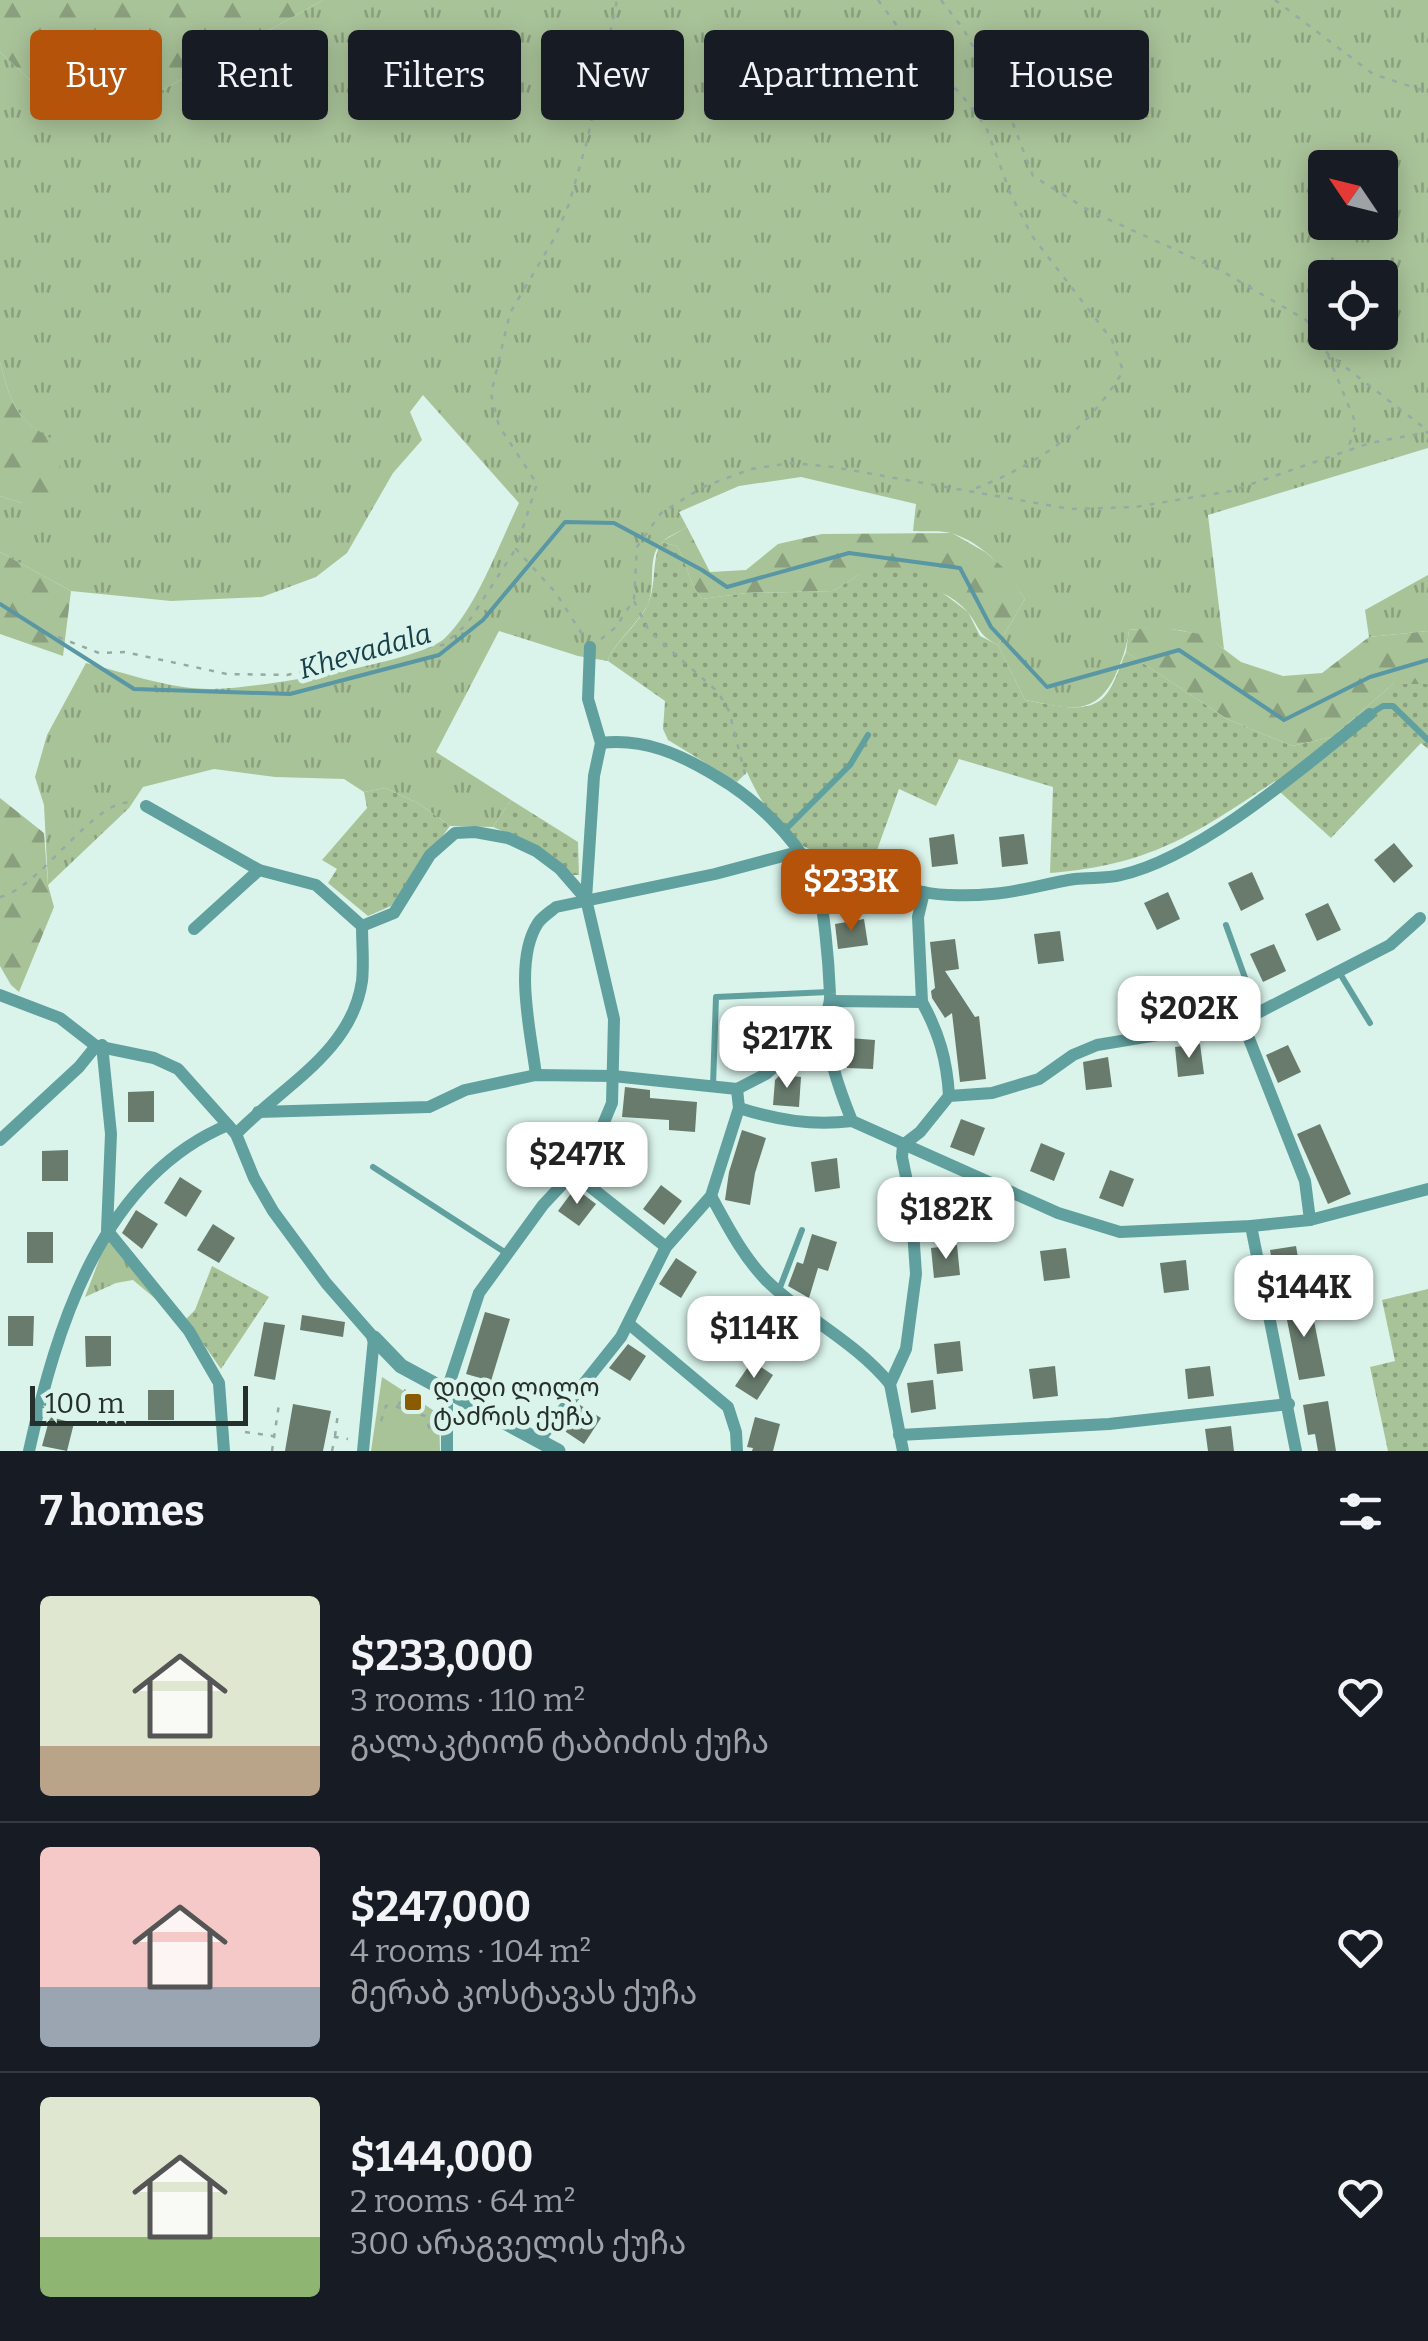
<!DOCTYPE html>
<meta charset="utf-8">
<style>
:root{--surface:#171b24;--page:#242831;--text:#f1f3f6;--muted:#9ea1a6;--line:#363941;--accent:#b45309}
body{margin:0;font-family:Bitter,"Noto Sans Georgian",serif;background:var(--page);color:var(--text);height:100vh;display:flex;flex-direction:column;font-size:38px;white-space:nowrap}
*{box-sizing:border-box;margin:0}
p{font-size:32px;color:var(--muted)}
.icon{flex:none;width:55px;height:55px;fill:none;stroke:currentColor;stroke-width:2;stroke-linecap:round;stroke-linejoin:round}
.map{position:relative;height:1451px;overflow:hidden}
.drawer{display:flex;flex-direction:column;background:var(--surface);flex:1}
.drawer>*{flex:none}
.guide{position:absolute;left:30px;top:30px;width:1370px;height:90px;display:flex;gap:20px}
.needle{width:65px;rotate:305deg}
.buttons{position:absolute;left:1308px;top:150px;display:grid;gap:20px}
.buttons a{display:grid;place-items:center;width:90px;height:90px;border-radius:10px;background:var(--surface);box-shadow:0 5px 25px #0003;font-size:50px}
.scale{position:absolute;left:30px;bottom:25px;width:218px;box-sizing:border-box;padding-left:10px;border:5px solid #252f2c;border-top:0;font-size:28px;line-height:35px;white-space:nowrap;color:#252f2c;-webkit-text-stroke:8px #daf4eb;paint-order:stroke}
.price{position:absolute;translate:-50% -85px;padding:0 22px;border-radius:20px;background:#fff;color:#222;font-size:32px;line-height:65px;filter:drop-shadow(0 2px 5px #0008)}
.price::after{content:'';position:absolute;left:50%;top:60px;width:30px;height:22px;margin-left:-15px;background:inherit;clip-path:polygon(0 0,100% 0,50% 100%)}
.price.selected{background:var(--accent);color:#fff}
ul{padding:0;list-style:none}
li{display:flex;align-items:center;gap:30px;height:250px;padding:0 40px}
li+li{border-top:2px solid var(--line)}
li span{display:grid;place-items:center;flex:none;width:280px;height:200px;border-radius:10px;color:#555}
li>.icon{margin-inline-start:auto}
span .icon{width:120px;height:120px;fill:#fffc;stroke-width:1}
li b{font-size:42px}
h2{display:flex;justify-content:space-between;align-items:center;height:120px;padding:0 40px;font-size:42px}
.chip{padding:0 35px;border-radius:10px;background:var(--surface);box-shadow:0 5px 25px #0003;font-size:35px;line-height:90px}
.chip.selected{background:var(--accent);color:#fff}
.map>svg:first-child{display:block}
.grass{fill:url(#grass-tufts);fill-rule:evenodd}
.forest{fill:url(#forest-firs)}
.park{fill:#a9c399}
.garden{fill:url(#garden-dots)}
.lines{fill:none;stroke-linecap:round;stroke-linejoin:round}
.stream{stroke:#5897a3;stroke-width:4}
.building{fill:#687b6d}
.path{stroke:#96aaa3;stroke-width:2.5;stroke-dasharray:5 8;stroke-linecap:butt}
.service{stroke:#60a09e;stroke-width:6}
.minor{stroke:#60a09e;stroke-width:12}
.tertiary{stroke:#60a09e;stroke-width:15}
.poi-dot{fill:#8b5b02;stroke:#daf4eb;stroke-width:4}
.labels{text-anchor:middle;dominant-baseline:central;stroke-width:9;stroke-linejoin:round;paint-order:stroke}
.poi-label{font-size:25px;fill:#252f2c;stroke:#daf4eb;text-anchor:start}
.water-label{font-size:28px;font-style:italic;fill:#184049;stroke:#daf4eb}
</style>
<div class="map">
<svg width="1428" height="1451" viewBox="0 0 1428 1451">
<defs>
<pattern id="grass-tufts" width="24" height="20" patternUnits="userSpaceOnUse" patternTransform="scale(2.5)"><rect width="24" height="20" fill="#a9c399"/><path d="M3 7l-1-3M5 7V3M7 7l1-3M15 17l-1-3M17 17v-4M19 17l1-3" fill="none" stroke="#899f7d"/></pattern>
<pattern id="forest-firs" width="22" height="20" patternUnits="userSpaceOnUse" patternTransform="scale(2.5)"><rect width="22" height="20" fill="#a9c399"/><path d="M5 1l3.5 6h-7zM16 11l3.5 6h-7z" fill="#899f7d"/></pattern>
<pattern id="garden-dots" width="8" height="8" patternUnits="userSpaceOnUse" patternTransform="scale(2.5)"><rect width="8" height="8" fill="#a9c399"/><path d="M2 2h.1M6 6h.1" fill="none" stroke="#899f7d" stroke-width="1.8" stroke-linecap="round"/></pattern>
</defs>
<rect width="100%" height="100%" fill="#daf4eb"/>
<!-- grass -->
<g class="grass">
<path d="M323,0h1105v448l-220,67 16,134c-29,-22 -61,-22 -95,-19 -2,17 -7,30 -14,46 -21,43 -49,32 -90,24l-27,-55 27,-46c-18,-27 -39,-54 -71,-65 -12,-4 -28,-2 -41,-3l3,-27 -115,-27 -62,9 -60,26 8,15c-8,5 -21,10 -27,17 -13,15 -4,42 -12,60 -9,19 -37,42 -40,57l-30,-5 -79,-25 -63,121 75,48 -18,27 -43,-1 -32,-23 -33,-15 -21,4 -20,-13 -69,-2 -61,-8 -71,18 -14,21 -81,77 -4,-80 -9,-28 12,-42 39,-72c41,10 85,27 128,26 39,0 207,-27 231,-51 31,-29 55,-96 74,-135l-96,-108 -13,17 12,28 -29,33 -46,80 -31,24 -54,20 -91,4 -100,-10 -71,-39v-56l22,7 39,-58c-43,-24 -49,-36 -61,-83v-310l47,44 112,-4zM1325,168h55v54h-55zM1325,278h55v54h-55z"/>
<path d="M1428,575v56l-59,6 -4,-27z"/>
<path d="M107,1239l51,62 -25,-21 -17,3 -31,14z"/>
</g>
<!-- forest -->
<g class="forest">
<path d="M0,0h323l-164,92 -62,20 -50,-16 -47,-44z"/>
<path d="M0,362c12,47 18,59 61,82l-2,51 -37,8 -22,-7z"/>
<path d="M687,527l23,45 36,-2 32,-26 44,-10 130,-1 33,19 21,18 19,29 -27,46c-22,-11 -18,-19 -32,-35 -27,-29 -70,-29 -107,-35l-26,16 -86,2 -45,6c-14,-17 -14,-34 -25,-53l-16,-4z"/>
<path d="M0,552l71,39 -8,65 -63,-22z"/>
<path d="M1160,627l45,8 36,27 42,14 39,-3 47,-36 59,-6v53h-35l-61,53 -40,9 -65,-27 -101,-67 3,-22z"/>
<path d="M0,798l44,35 4,52 6,22 -35,85 -8,-7 -11,-19z"/>
</g>
<!-- park -->
<path class="park" d="M382,1377l57,37 1,37h-69z"/>
<!-- garden -->
<g class="garden">
<path d="M661,542l16,4c11,19 11,36 25,53l45,-6 86,-2 26,-16 22,-5 34,2 53,40 12,24 18,9 27,55c23,4 61,16 79,-3 10,-10 16,-32 22,-45l101,67 65,27 40,-9 61,-53h35v65l-7,-6 -90,95 -51,-46 -5,-11c-81,54 -125,84 -225,92l3,-86 -94,-28 -23,47 -37,-17 -27,75c-22,-5 -49,-7 -69,-18 -23,-13 -46,-50 -56,-74l-10,10 -69,-42 -5,-11 2,-28 -57,-40c3,-15 32,-38 40,-57 9,-21 3,-42 13,-62z"/>
<path d="M385,788l33,15 32,23 -59,80 -23,10 -40,-33 9,-14 -15,-9 45,-52 -3,-16z"/>
<path d="M511,800l67,42 1,33h-6c-21,-25 -51,-36 -80,-48z"/>
<path d="M212,1266l57,31 -48,72 -35,-50 9,-9z"/>
<path d="M1428,1289v162h-40l-18,-84 25,-6 -13,-61z"/>
</g>
<g class="lines">
<!-- stream -->
<path class="stream" d="M0,604l134,85 156,5 149,-39 44,-35 82,-98 49,1 88,47 25,17 122,-34 111,15 31,59 56,60 132,-37 105,70 86,-43 58,-17"/>
</g>
<!-- building -->
<g class="building">
<path d="M954,834l4,30 -26,3 -3,-29z"/>
<path d="M1024,834l4,30 -26,3 -3,-30z"/>
<path d="M1394,843l19,23 -19,17 -20,-23z"/>
<path d="M1252,872l12,27 -23,12 -13,-28z"/>
<path d="M1168,892l12,27 -23,11 -13,-27z"/>
<path d="M1328,903l13,27 -24,11 -12,-27z"/>
<path d="M864,919l4,26 -30,4 -3,-25z"/>
<path d="M1060,931l4,30 -26,3 -4,-30z"/>
<path d="M955,939l4,30 -14,2 30,46 4,-1 7,63 -26,3 -8,-69 -7,5 -13,-20 -1,-7 4,-3 -5,-46z"/>
<path d="M1274,944l12,27 -23,11 -13,-28z"/>
<path d="M849,1038l26,2 -2,29 -26,-1z"/>
<path d="M1200,1044l4,30 -26,3 -3,-30z"/>
<path d="M1288,1045l13,27 -23,11 -12,-28z"/>
<path d="M1108,1057l4,30 -26,3 -3,-28z"/>
<path d="M780,1075l21,2 -2,30 -26,-2 2,-25z"/>
<path d="M625,1087l25,3v8l47,4 -2,30 -26,-2v-10l-47,-3z"/>
<path d="M154,1091v31h-26v-30z"/>
<path d="M961,1119l24,9 -11,28 -24,-9z"/>
<path d="M1320,1124l31,70 -23,10 -31,-70z"/>
<path d="M742,1130l24,8 -11,35 -5,32 -25,-5 4,-28z"/>
<path d="M1041,1143l24,10 -11,28 -24,-10z"/>
<path d="M68,1150v31h-26v-30z"/>
<path d="M837,1158l3,30 -25,4 -4,-30z"/>
<path d="M1110,1170l24,9 -11,28 -24,-9z"/>
<path d="M180,1177l22,14 -16,26 -22,-14z"/>
<path d="M947,1184l25,9 -11,28 -24,-9z"/>
<path d="M661,1185l21,16 -18,24 -21,-16z"/>
<path d="M575,1188l21,16 -17,22 -21,-15z"/>
<path d="M136,1210l22,14 -16,25 -20,-16z"/>
<path d="M213,1224l22,14 -16,25 -22,-13z"/>
<rect x="27" y="1232" width="26" height="31"/>
<path d="M812,1234l25,8 -9,29 -10,-3 -9,30 -21,-12 9,-24 6,2z"/>
<path d="M957,1245l3,30 -26,3 -3,-30z"/>
<path d="M1296,1246l5,29 -26,5 -5,-30z"/>
<path d="M1066,1248l4,30 -26,3 -4,-30z"/>
<path d="M676,1258l21,14 -16,26 -22,-14z"/>
<path d="M1186,1260l3,30 -25,3 -4,-30z"/>
<path d="M1310,1301l15,75 -26,4 -15,-75z"/>
<path d="M485,1312l25,7 -19,62 -25,-7z"/>
<path d="M302,1315l43,7 -2,15 -43,-7z"/>
<path d="M8,1316h26l-1,30h-25z"/>
<path d="M264,1322l21,3 -10,55 -21,-4z"/>
<path d="M85,1336h26v30l-25,1z"/>
<path d="M960,1341l3,30 -26,3 -3,-30z"/>
<path d="M628,1344l18,12 -16,25 -21,-13z"/>
<path d="M752,1361l21,14 -16,25 -22,-14z"/>
<path d="M1055,1366l3,30 -25,3 -4,-30z"/>
<path d="M1210,1366l4,30 -26,3 -3,-30z"/>
<path d="M933,1380l3,29 -25,4 -4,-30z"/>
<rect x="148" y="1390" width="26" height="30"/>
<path d="M1328,1401l8,50h-18l-3,-17 -7,1 -5,-30z"/>
<path d="M293,1404l38,7 -8,40h-38z"/>
<path d="M580,1405l21,13 -17,26 -21,-14z"/>
<path d="M50,1417l24,6 -7,28 -25,-5z"/>
<path d="M755,1417l25,7 -7,27h-21l1,-3 -6,-1z"/>
<path d="M1231,1426l3,25h-26l-3,-22z"/>
</g>
<g class="lines">
<!-- path -->
<g class="path">
<path d="M878,0l43,58 39,35 26,34 25,68 21,41 80,104 11,31c-36,61 -86,94 -152,119"/>
<path d="M941,0l23,30 43,78 26,68 57,35 130,59 86,50 21,33 100,77"/>
<path d="M1275,0l98,74 55,18"/>
<path d="M1328,355l28,69 -8,25"/>
<path d="M634,601l15,30 69,61 11,19 17,67"/>
<path d="M582,634l-26,-41 -40,-44 21,-65 -38,-58 -8,-32 19,-81 45,-76 14,-33 18,-63 30,-141"/>
<path d="M58,637l41,16 26,-1 102,22 60,1 96,-22 60,-8 24,-21 48,-74"/>
<path d="M601,639l15,-12 18,-28 3,-52 24,-34 42,-26 48,-18 40,-6 42,4 237,42 65,-2 96,-16 139,-48 58,-11"/>
<path d="M0,897c42,-10 96,-102 133,-94"/>
<path d="M398,1406l9,-20"/>
<path d="M381,1421l5,-15 5,-1 34,11 7,20"/>
<path d="M245,1432l28,4"/>
<path d="M335,1436l3,-23"/>
<path d="M272,1451l7,-47"/>
<path d="M332,1451l3,-14 13,2"/>
</g>
<!-- service -->
<g class="service">
<path d="M1370,714l13,-8h10l35,34"/>
<path d="M784,831l66,-66 18,-30"/>
<path d="M1226,925l31,86"/>
<path d="M1339,972l31,51"/>
<path d="M713,1086l3,-89 113,-5"/>
<path d="M373,1167l133,86"/>
<path d="M779,1290l23,-60"/>
</g>
<!-- minor -->
<g class="minor">
<path d="M601,743c43,-5 79,11 115,33 38,22 76,58 97,97 11,21 16,96 17,121 1,11 -5,20 -5,30 2,29 16,70 27,97l206,92 62,19 131,-6 59,-6 118,-31"/>
<path d="M146,806l113,64 57,15 46,41"/>
<path d="M814,876c38,-22 72,8 109,16 20,4 49,4 69,2 28,-2 55,-11 83,-15 15,-2 31,0 46,-4 80,-18 184,-109 249,-161"/>
<path d="M362,926l32,-13 36,-58 25,-22 20,-1 33,6 28,13 24,18 26,30"/>
<path d="M194,929l65,-59"/>
<path d="M0,995l60,23 36,28 58,12 24,11 58,65 18,44 19,33 53,72 48,55 -11,113"/>
<path d="M831,1001l91,1c17,31 25,58 27,94"/>
<path d="M922,1002l-4,-85 6,-25"/>
<path d="M1242,1021l63,160 5,39"/>
<path d="M102,1045l9,89 -4,96 82,101 30,52 5,68"/>
<path d="M536,1075c-5,-42 -23,-114 2,-152 4,-6 12,-11 18,-16l159,-33 83,-22"/>
<path d="M739,1108c38,12 73,18 113,13"/>
<path d="M258,1112l171,-5 36,-17 71,-15 77,1 124,13 29,-15 59,-51"/>
<path d="M236,1134c45,-47 116,-82 126,-153 2,-18 0,-37 0,-55"/>
<path d="M0,1140l79,-73 17,-21"/>
<path d="M903,1145l17,-13 29,-36 43,-3 47,-14 34,-24 24,-10 145,-24 148,-76 30,-27"/>
<path d="M573,1173l93,74"/>
<path d="M711,1196c16,29 31,59 55,84 38,38 89,61 124,104"/>
<path d="M1251,1226l45,225"/>
<path d="M629,1324l99,83 8,25 1,19"/>
<path d="M899,1435l210,-11 180,-20"/>
<path d="M538,1441l83,-104 45,-90 45,-51 28,-88 -2,-19"/>
<path d="M29,1451c27,-123 72,-273 199,-326"/>
<path d="M447,1451v-61l32,-97 64,-88 30,-32 24,-34 15,-36 2,-84 -28,-120 8,-123 7,-33 -13,-44 2,-52"/>
<path d="M903,1451l-13,-67 16,-35 10,-75 -5,-73 -9,-44 1,-12"/>
</g>
<!-- tertiary -->
<path class="tertiary" d="M374,1338l27,28 157,85"/>
</g>
<!-- markers -->
<rect class="poi-dot" x="403" y="1392" width="20" height="20" rx="5"/>
<g class="labels">
<!-- poi labels -->
<g class="poi-label">
<text x="433" y="1388">დიდი ლილო<tspan x="433" dy="29">ტაძრის ქუჩა</tspan></text>
</g>
<!-- water labels -->
<g class="water-label">
<text transform="translate(365 651) rotate(-16)">Khevadala</text>
</g>
</g>
</svg>
<div class="buttons">
<a><svg class="needle" viewBox="-14 -14 28 28"><path d="M0-13l5 13h-10z" fill="#e53935"/><path d="M0 13l5-13h-10z" fill="#9ea1a6"/></svg></a>
<a><svg class="icon" aria-label="locate" viewBox="0 0 24 24"><circle cx="12" cy="12" r="6"/><path d="M12 2v4M12 18v4M2 12h4M18 12h4"/></svg></a>
</div>
<div class="scale">100 m</div>
<b class="price selected" style="left:851px;top:934px">$233K</b>
<b class="price" style="left:1189px;top:1061px">$202K</b>
<b class="price" style="left:787px;top:1091px">$217K</b>
<b class="price" style="left:577px;top:1207px">$247K</b>
<b class="price" style="left:946px;top:1262px">$182K</b>
<b class="price" style="left:1304px;top:1340px">$144K</b>
<b class="price" style="left:754px;top:1381px">$114K</b>
<div class="guide">
<a class="chip selected">Buy</a>
<a class="chip">Rent</a>
<a class="chip">Filters</a>
<a class="chip">New</a>
<a class="chip">Apartment</a>
<a class="chip">House</a>
</div>
</div>
<section class="drawer">
<h2>7 homes<svg class="icon" aria-label="filters" viewBox="0 0 24 24"><path d="M4 7h16M4 17h16"/><circle cx="9" cy="7" r="2"/><circle cx="15" cy="17" r="2"/></svg></h2>
<ul>
<li><span style="background:linear-gradient(#dfe7d0 75%,#b9a48a 0)"><svg class="icon" aria-label="home" viewBox="0 0 24 24"><path d="M3 11l9-7 9 7M6 9v11h12V9"/></svg></span><div><b>$233,000</b><p>3 rooms · 110 m²</p><p>გალაკტიონ ტაბიძის ქუჩა</p></div><svg class="icon" aria-label="heart" viewBox="0 0 24 24"><path d="M12 20l-8-8c-3-5 5-10 8-4 3-6 11-1 8 4z"/></svg></li>
<li><span style="background:linear-gradient(#f6c9c9 70%,#9aa5b1 0)"><svg class="icon" aria-label="home" viewBox="0 0 24 24"><path d="M3 11l9-7 9 7M6 9v11h12V9"/></svg></span><div><b>$247,000</b><p>4 rooms · 104 m²</p><p>მერაბ კოსტავას ქუჩა</p></div><svg class="icon" aria-label="heart" viewBox="0 0 24 24"><path d="M12 20l-8-8c-3-5 5-10 8-4 3-6 11-1 8 4z"/></svg></li>
<li><span style="background:linear-gradient(#dfe7d0 70%,#8fb573 0)"><svg class="icon" aria-label="home" viewBox="0 0 24 24"><path d="M3 11l9-7 9 7M6 9v11h12V9"/></svg></span><div><b>$144,000</b><p>2 rooms · 64 m²</p><p>300 არაგველის ქუჩა</p></div><svg class="icon" aria-label="heart" viewBox="0 0 24 24"><path d="M12 20l-8-8c-3-5 5-10 8-4 3-6 11-1 8 4z"/></svg></li>
</ul>
</section>
